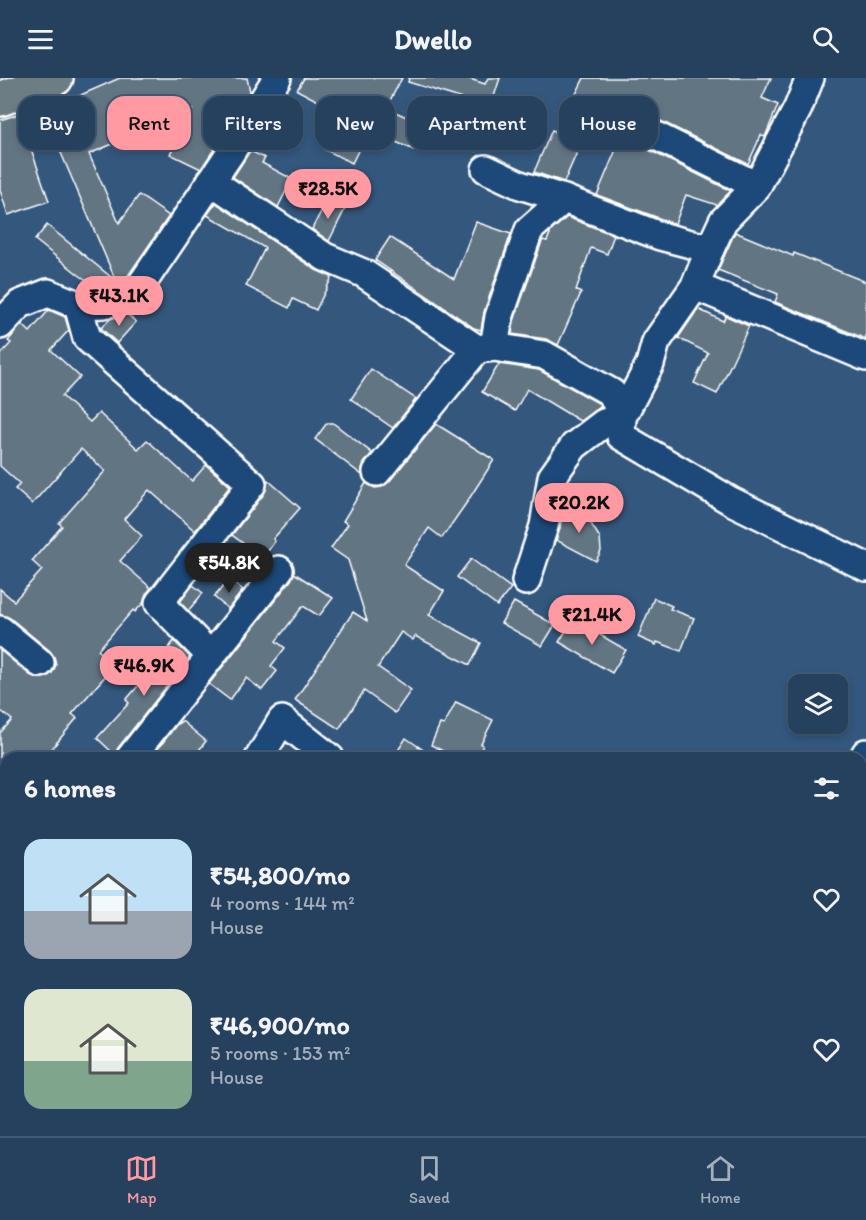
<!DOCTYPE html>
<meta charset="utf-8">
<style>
:root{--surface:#26415e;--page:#2e4864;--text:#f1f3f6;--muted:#a4afbc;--line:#425a73;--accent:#ff9aa2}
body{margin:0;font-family:Itim,sans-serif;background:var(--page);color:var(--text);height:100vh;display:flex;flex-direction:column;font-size:22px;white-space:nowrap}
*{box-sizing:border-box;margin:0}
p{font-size:20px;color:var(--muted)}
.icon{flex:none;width:33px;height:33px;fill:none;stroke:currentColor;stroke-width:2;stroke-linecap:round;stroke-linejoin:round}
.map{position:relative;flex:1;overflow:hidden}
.drawer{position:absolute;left:0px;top:674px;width:867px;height:386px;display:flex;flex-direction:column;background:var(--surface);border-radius:18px 18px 0 0;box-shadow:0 3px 9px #0003,0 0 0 2px var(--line)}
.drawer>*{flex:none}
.guide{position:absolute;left:18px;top:18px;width:831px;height:54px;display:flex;gap:12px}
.tools{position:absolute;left:788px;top:596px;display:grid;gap:12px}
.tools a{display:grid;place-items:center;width:60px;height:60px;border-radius:12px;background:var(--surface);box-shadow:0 3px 9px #0003,0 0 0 2px var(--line);font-size:30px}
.price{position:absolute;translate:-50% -51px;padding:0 14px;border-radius:21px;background:var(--accent);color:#111;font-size:20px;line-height:39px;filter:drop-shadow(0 2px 3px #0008)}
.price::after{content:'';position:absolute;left:50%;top:36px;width:18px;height:14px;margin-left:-9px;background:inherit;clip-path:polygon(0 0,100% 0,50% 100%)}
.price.selected{background:#222;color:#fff}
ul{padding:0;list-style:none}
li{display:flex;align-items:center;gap:18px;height:150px;padding:0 24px}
li span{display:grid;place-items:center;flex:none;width:168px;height:120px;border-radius:18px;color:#555}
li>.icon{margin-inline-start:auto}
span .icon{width:72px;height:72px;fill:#fffc;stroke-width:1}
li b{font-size:26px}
h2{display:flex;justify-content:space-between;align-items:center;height:72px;padding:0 24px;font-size:26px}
.tag{padding:0 21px;border-radius:18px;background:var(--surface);box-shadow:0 3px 9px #0003,0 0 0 2px var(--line);font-size:21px;line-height:54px}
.tag.selected{background:var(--accent);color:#111}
header{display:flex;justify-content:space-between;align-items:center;height:78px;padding:0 24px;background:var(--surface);font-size:27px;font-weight:800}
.dock{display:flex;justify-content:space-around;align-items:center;height:84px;border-top:2px solid var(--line);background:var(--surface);font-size:16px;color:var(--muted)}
.dock a{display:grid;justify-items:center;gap:3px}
.dock .selected{color:var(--accent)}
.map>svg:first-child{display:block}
.building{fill:#627483;stroke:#fff;stroke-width:1.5}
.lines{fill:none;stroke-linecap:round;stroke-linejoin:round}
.minor-casing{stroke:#fff;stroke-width:32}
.major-casing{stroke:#fff;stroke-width:38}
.minor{stroke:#1f4a7a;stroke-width:27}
.major{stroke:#6d7d84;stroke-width:33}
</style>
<header><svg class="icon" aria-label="menu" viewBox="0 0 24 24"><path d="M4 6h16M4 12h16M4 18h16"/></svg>Dwello<svg class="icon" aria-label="search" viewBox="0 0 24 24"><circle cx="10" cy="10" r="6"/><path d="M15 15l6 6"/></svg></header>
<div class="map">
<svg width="866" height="1058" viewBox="0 0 866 1058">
<rect width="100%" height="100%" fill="#33577d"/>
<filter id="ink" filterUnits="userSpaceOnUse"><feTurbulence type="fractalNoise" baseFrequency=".0167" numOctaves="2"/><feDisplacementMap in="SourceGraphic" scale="12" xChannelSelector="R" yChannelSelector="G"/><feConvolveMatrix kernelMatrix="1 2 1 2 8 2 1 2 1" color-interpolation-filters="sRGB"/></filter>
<g filter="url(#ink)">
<!-- building -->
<g class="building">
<path d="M120,0h127l3,13 -1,3 -37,10 10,33 -21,32 -31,-15 22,-44 -60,19 2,6 -45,19 30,69 20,-28 30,21 -46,67 -25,5 -19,-13 -44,-35 12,-15 69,56 -76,-177 25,-10 2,7z"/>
<path d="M304,0h98l-16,30 39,17 -11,25 -41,-18 -1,2 -4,-3 -16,32 -28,-14 17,-36 -44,-23z"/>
<path d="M409,0h58l18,6 3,-6h12l-12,37 4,2 -15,34 -18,-9 17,-39 -68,-21z"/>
<path d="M584,0h187l-9,20 16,7 -13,32 -4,-2 -13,29 -89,-44 -9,-2 -7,3 -5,6 -2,9 3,7 6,5 86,43 -14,14 -31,-10 -11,29 -78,-29 20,-48 -32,-13 -21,48 -30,-10 18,-42 5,2z"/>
<path d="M19,36l30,87 -41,14 -8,-25v-70z"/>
<path d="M250,73l15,7 -3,5 30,16 -14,28 -45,-30z"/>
<path d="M327,122l18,9 -16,32 -17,-12z"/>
<path d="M216,125l100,67 16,7 -16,33 -23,-11 -4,9 -43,-22 19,-38 -58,-33z"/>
<path d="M567,139l47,18 -7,19 -16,-6 -15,42 5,3 -23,52 -12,-6 -34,-5 2,-13 27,-77 2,-4 4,1 4,-10z"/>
<path d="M476,144l35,12 -27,78 -3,18 -7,-2 -99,-68 15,-23 64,42z"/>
<path d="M735,154l58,24 1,-3 72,29v57l-91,-37 3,-8 -60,-24z"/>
<path d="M698,231l25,12 3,-5 23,10 -32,68 -23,-11 14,-30 -30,-15z"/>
<path d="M49,232l16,7 4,13 -18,20 29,27 -18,19 28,26 9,-9 39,36 9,-9 45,41 14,-16 24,21 -35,45 -46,-41 -25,29 18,17 -22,25 31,27 -5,6 -2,8 -9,10 -2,-2 -35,40 17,15 -43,49 5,4 -33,40h-44v-25l12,-13 -12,-10v-60l30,25 7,3 9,-1 6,-4 4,-8 -2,-8 -4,-6 -40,-33 -10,-3v-26l14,12 28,-31 -10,-9 30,-35 -3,-3 46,-52 -24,-22 -49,55 -17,-15 5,-5 -20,-18v-111l11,-12 -3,-2 14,-17 8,8z"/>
<path d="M127,236l9,8 -19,21 -16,-15 9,-9z"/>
<path d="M499,286l40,6 61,34v2l-20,15 -53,-32 -12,22 -33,-19z"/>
<path d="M371,291l45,30 -23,29 -42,-29z"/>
<path d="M327,345h6l39,30 -8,10 -2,6v6l-47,-36z"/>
<path d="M436,346l58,36 -27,42 -25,36 -13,-10 -25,37 40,26 -15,24 52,28 -11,22 -55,-29 -2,4 -12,-8 -23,35 33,23 -16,23 -31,-22 -25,38 -44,-29 58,-88 14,9 -19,-61 -17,-12 17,-24 -5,-3 23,-38 9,5 7,-1 7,-5z"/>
<path d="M268,402l32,28 -27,31 2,2 -12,17 -31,-23 32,-41z"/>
<path d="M563,427l27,17 10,16 1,13 -5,10 -40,-21 4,-11z"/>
<path d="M471,481l40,29 -14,18 -40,-29z"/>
<path d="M294,495l39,25 -14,18 -16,-10 -27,35 9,7 -14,18 6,5 -15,19 -16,-12 -16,22 -21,-16 82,-104z"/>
<path d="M230,501l13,11 -15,19 -14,-12z"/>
<path d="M193,507l10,8 -15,18 -8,-9z"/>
<path d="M654,520l18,8 -2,3 24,9 -13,33 -24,-9 -1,3 -18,-8z"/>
<path d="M514,524l41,23 -13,21 -41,-23z"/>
<path d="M573,541l53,31 -14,23 -53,-31z"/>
<path d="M174,563l16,16 -72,91 -3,7 -18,-17 32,-35 -3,-3 17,-20 1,1z"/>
<path d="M456,624l37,18 -12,24 2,1 -6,13h-20l-26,-13 9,-21 4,1z"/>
<path d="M182,643l24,20 -13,17h-5l-8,-8 -6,8h-23l26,-34z"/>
<path d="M406,660l29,20h-42z"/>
</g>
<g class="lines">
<defs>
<g id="minor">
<path d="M652,56l105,52"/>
<path d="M486,91l34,16 44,14"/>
<path d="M211,103l114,76 38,16 114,76 17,-2 50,8 68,38 10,24 -1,19 110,65 135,66"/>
<path d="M695,208l171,71"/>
<path d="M78,227l9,33 165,146 -93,119 52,53 -81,102"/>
<path d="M0,247l20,-21 28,-11 30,12 25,-1 30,-7 96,-142 48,-77"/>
<path d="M494,269l5,-30 30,-87 35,-31 96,37 50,13 13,-28 34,-35 41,-78 12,-30"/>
<path d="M377,394l100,-123"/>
<path d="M526,503l18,-55 8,-49 22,-31 30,-23 18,-6 28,-53 6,-22 39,-56 15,-37"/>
<path d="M0,552l40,33"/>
<path d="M211,578l68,-86"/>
<path d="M259,680l23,-38 48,38"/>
<path d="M861,684l5,-9"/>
<path d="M0,796l6,5"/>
<path d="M861,815l5,2"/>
<path d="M0,983l6,-7"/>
<path d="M562,1053l5,5"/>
<path d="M831,1053l8,5"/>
<path d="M61,1058l4,-5"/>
<path d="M633,1058l4,-5"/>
<path d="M776,1058l3,-5"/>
</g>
<path id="major" d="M0,21l56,-21"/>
</defs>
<!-- minor casing -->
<use href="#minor" class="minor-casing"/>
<!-- major casing -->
<use href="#major" class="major-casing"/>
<!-- minor -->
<use href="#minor" class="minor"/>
<!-- major -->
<use href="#major" class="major"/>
</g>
</g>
</svg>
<div class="tools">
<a><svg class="icon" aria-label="layers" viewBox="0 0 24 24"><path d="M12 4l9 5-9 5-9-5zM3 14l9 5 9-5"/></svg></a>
</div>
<b class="price" style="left:328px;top:142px">₹28.5K</b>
<b class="price" style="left:119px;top:249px">₹43.1K</b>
<b class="price" style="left:579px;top:456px">₹20.2K</b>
<b class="price selected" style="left:229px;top:516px">₹54.8K</b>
<b class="price" style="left:592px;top:568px">₹21.4K</b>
<b class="price" style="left:144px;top:619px">₹46.9K</b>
<div class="guide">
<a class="tag">Buy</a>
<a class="tag selected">Rent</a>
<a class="tag">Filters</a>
<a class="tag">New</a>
<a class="tag">Apartment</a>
<a class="tag">House</a>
</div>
<section class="drawer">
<h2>6 homes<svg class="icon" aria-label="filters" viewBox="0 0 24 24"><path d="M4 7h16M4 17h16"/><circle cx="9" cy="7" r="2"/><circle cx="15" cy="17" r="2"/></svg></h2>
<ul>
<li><span style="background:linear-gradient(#bfe0f5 60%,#9aa5b1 0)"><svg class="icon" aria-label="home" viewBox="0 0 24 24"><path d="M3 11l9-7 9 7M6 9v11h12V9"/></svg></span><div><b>₹54,800/mo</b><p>4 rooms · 144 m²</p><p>House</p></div><svg class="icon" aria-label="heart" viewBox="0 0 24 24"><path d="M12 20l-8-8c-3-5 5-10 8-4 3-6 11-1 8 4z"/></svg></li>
<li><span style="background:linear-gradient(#dfe7d0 60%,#7fa58c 0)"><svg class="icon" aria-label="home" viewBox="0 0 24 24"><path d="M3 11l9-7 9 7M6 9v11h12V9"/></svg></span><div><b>₹46,900/mo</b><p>5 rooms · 153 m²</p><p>House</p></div><svg class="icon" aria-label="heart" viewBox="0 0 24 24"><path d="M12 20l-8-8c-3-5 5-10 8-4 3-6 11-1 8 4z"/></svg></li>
</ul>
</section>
</div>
<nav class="dock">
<a class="selected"><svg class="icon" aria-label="map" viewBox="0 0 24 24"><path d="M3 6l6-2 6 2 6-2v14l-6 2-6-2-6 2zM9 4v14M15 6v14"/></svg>Map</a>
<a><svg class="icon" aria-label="saved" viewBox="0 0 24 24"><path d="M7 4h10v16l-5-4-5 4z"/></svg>Saved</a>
<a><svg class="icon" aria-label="home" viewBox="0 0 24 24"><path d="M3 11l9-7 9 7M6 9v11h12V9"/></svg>Home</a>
</nav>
